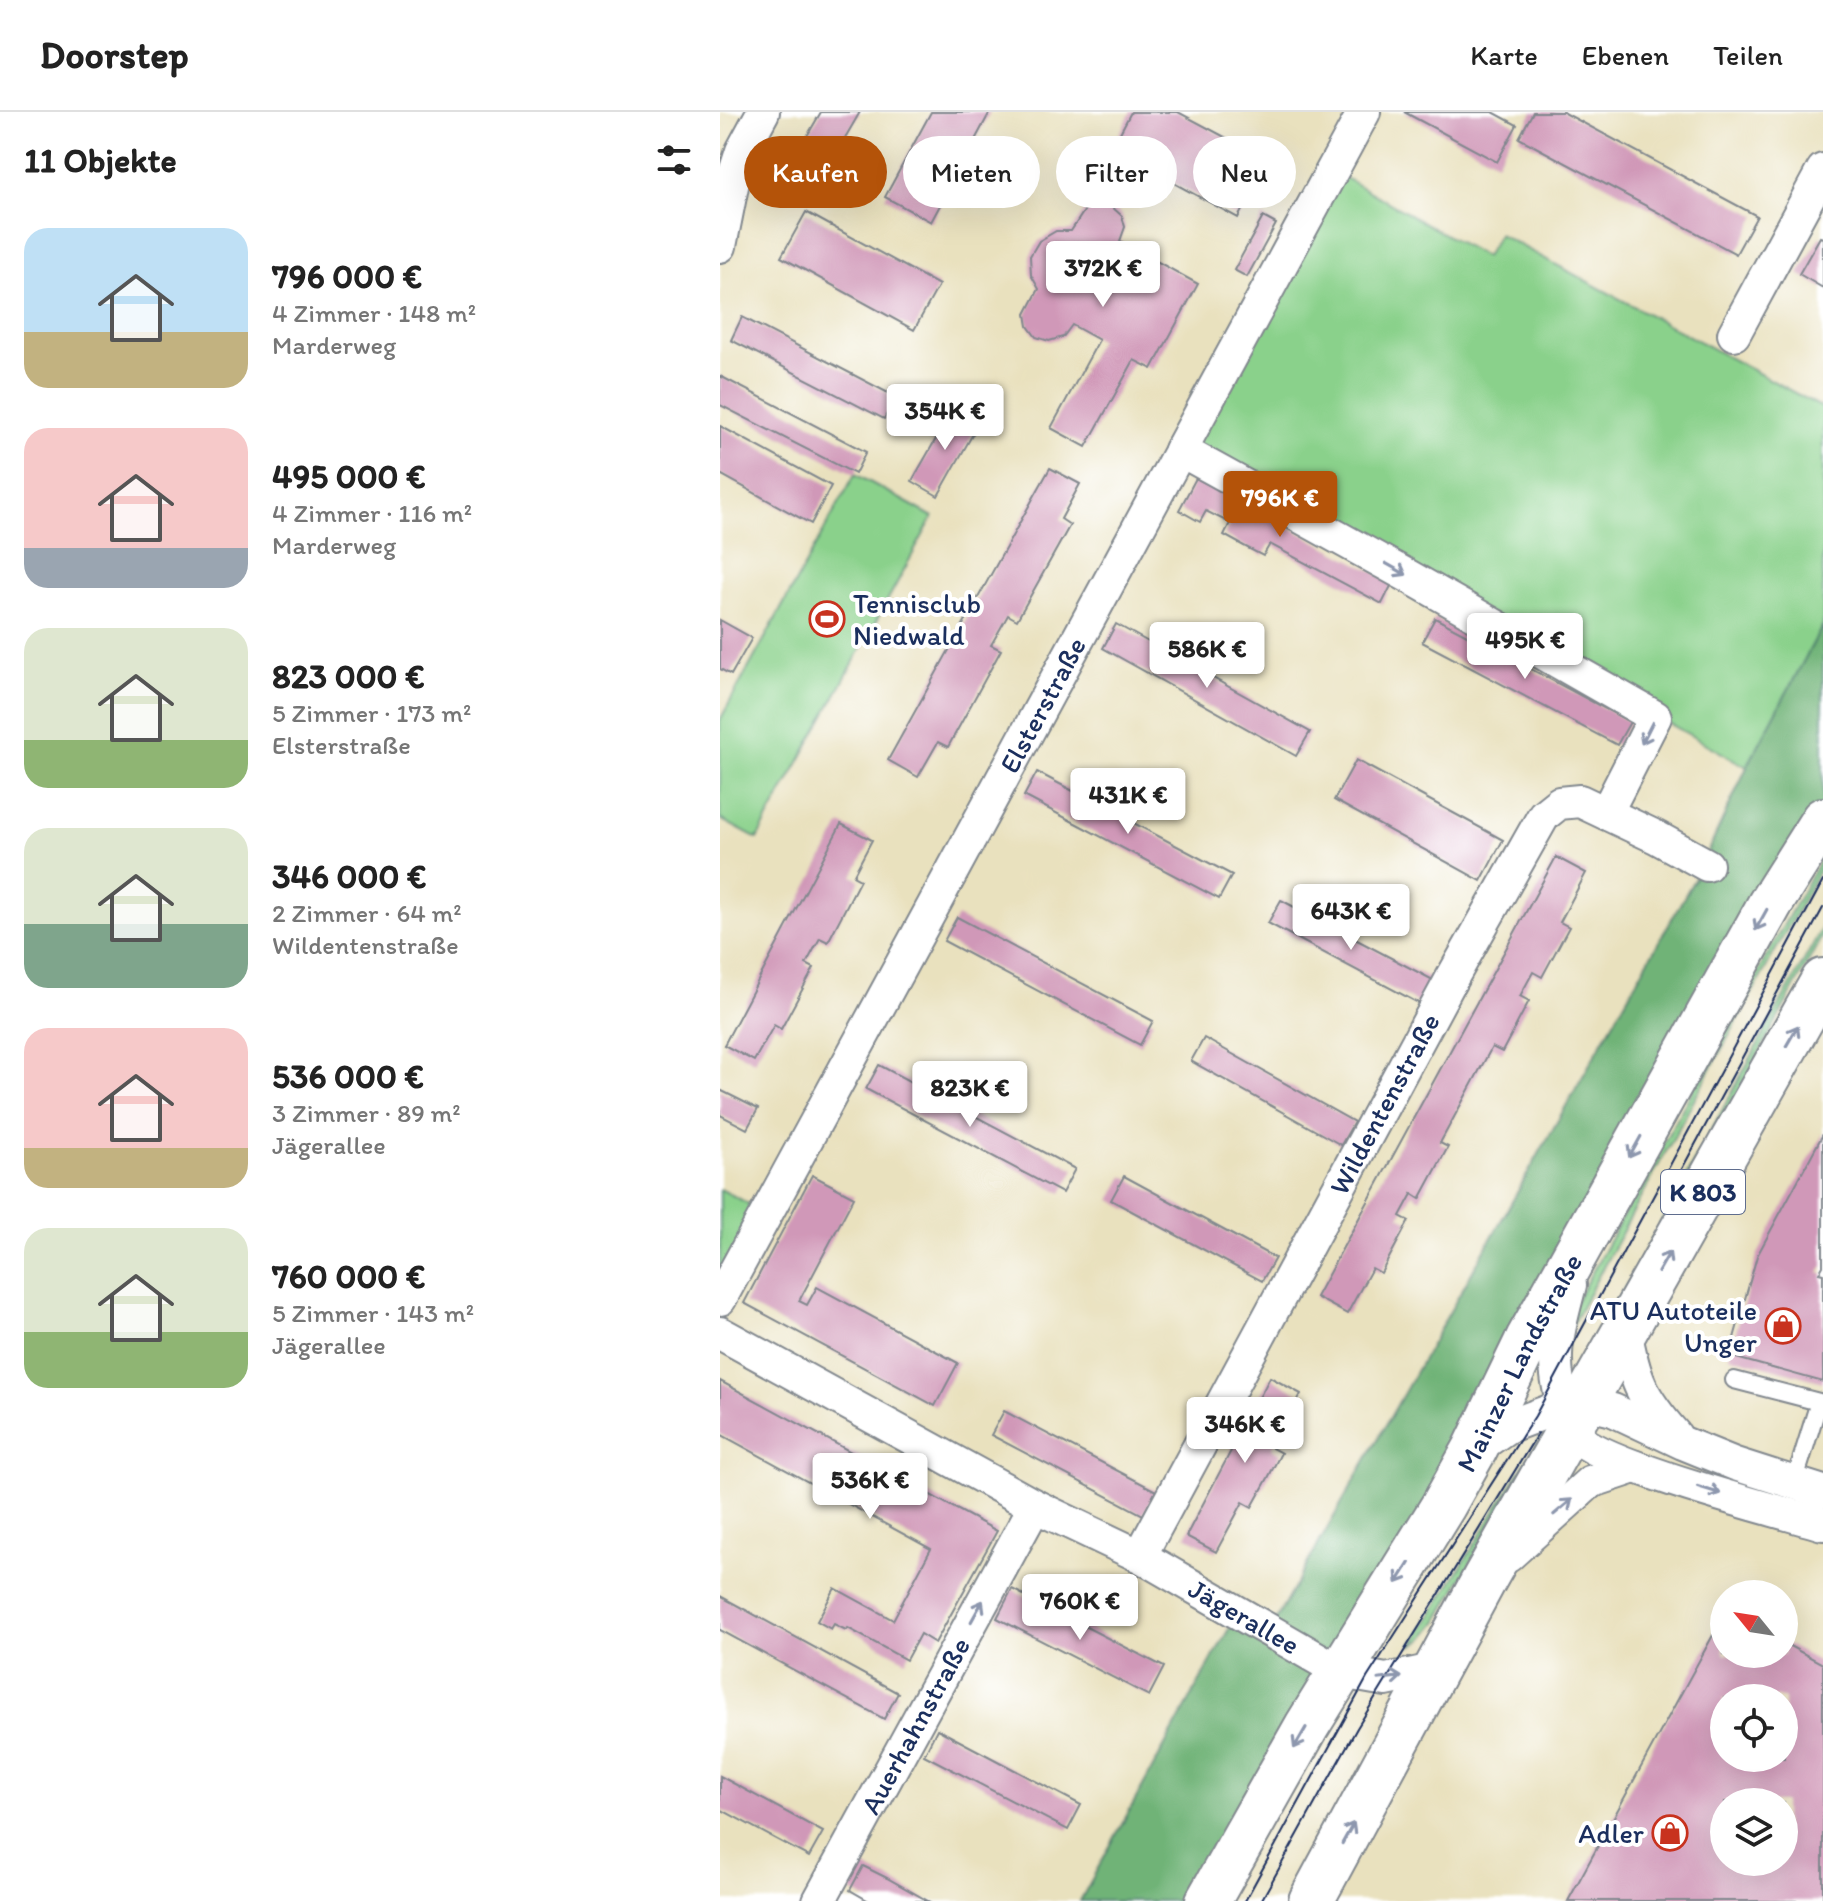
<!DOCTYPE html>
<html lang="de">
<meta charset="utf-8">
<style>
:root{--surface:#fff;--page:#f2f2f2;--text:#222;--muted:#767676;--line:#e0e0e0;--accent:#b45309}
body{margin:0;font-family:Itim,sans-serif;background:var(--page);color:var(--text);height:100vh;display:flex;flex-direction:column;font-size:30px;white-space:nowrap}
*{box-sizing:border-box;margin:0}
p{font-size:26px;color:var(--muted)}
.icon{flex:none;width:44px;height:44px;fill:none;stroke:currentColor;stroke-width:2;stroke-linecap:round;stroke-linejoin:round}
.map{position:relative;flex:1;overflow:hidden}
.panel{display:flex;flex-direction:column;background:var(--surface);width:720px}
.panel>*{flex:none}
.hud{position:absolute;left:24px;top:24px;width:760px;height:72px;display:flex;gap:16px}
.needle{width:52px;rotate:300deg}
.fabs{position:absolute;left:990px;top:1468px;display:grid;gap:16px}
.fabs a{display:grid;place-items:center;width:88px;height:88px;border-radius:50%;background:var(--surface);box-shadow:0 8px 32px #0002;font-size:40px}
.price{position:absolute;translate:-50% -68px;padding:0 18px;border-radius:8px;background:#fff;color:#222;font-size:26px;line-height:52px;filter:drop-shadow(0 2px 4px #0008)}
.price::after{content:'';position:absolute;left:50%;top:48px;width:24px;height:18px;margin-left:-12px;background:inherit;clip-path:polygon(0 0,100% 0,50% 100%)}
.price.active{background:var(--accent);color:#fff}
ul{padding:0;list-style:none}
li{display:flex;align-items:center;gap:24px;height:200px;padding:0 24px}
li span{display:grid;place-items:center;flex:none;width:224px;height:160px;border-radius:24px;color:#555}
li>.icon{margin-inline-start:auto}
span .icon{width:96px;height:96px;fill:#fffc;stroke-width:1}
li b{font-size:34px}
h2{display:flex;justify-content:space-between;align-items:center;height:96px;padding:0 24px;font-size:34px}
.chip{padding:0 28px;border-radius:36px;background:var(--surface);box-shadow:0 8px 32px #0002;font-size:28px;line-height:72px}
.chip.active{background:var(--accent);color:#fff}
header{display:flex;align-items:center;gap:48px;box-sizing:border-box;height:112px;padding:0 40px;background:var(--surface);border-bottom:2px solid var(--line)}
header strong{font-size:38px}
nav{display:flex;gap:44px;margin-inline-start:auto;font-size:28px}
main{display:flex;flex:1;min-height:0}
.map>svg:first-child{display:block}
.green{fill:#8ad18b;stroke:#528074;stroke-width:2}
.forest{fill:#6fb377;stroke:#45716a;stroke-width:2}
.building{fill:#d098b8;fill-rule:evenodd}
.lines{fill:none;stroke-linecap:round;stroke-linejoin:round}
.service-casing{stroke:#82888e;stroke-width:20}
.minor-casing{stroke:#82888e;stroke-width:36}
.primary-casing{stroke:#82888e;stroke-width:48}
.service{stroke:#fff;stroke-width:16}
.minor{stroke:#fff;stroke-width:32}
.primary{stroke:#fff;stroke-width:44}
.tram{stroke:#1b2f5e;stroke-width:2}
.oneway{stroke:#8d97ae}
.labels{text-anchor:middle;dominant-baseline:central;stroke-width:8;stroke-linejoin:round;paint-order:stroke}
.shield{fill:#fff;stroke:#5f6d8e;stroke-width:2}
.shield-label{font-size:26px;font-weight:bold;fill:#1b2f5e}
.poi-label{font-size:28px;fill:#1b2f5e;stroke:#fff;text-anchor:end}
.street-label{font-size:28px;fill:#1b2f5e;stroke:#fff}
</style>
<header>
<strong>Doorstep</strong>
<nav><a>Karte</a><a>Ebenen</a><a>Teilen</a></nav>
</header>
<main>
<section class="panel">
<h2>11 Objekte<svg class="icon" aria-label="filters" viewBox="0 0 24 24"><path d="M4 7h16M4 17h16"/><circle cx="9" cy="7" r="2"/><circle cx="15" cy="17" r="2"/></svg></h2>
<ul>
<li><span style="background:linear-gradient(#bfe0f5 65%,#c2b280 0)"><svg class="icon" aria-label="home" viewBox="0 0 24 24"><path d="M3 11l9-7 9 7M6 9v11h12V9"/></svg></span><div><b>796 000 €</b><p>4 Zimmer · 148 m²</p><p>Marderweg</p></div></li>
<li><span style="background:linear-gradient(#f6c9c9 75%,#9aa5b1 0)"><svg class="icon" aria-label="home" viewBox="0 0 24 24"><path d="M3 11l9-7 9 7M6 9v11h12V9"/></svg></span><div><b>495 000 €</b><p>4 Zimmer · 116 m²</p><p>Marderweg</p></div></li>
<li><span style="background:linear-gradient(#dfe7d0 70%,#8fb573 0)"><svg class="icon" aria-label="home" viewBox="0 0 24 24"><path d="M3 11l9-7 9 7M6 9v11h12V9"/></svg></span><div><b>823 000 €</b><p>5 Zimmer · 173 m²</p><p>Elsterstraße</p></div></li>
<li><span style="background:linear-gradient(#dfe7d0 60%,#7fa58c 0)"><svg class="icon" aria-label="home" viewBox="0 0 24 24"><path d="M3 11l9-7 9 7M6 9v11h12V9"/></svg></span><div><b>346 000 €</b><p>2 Zimmer · 64 m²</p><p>Wildentenstraße</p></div></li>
<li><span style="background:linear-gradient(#f6c9c9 75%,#c2b280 0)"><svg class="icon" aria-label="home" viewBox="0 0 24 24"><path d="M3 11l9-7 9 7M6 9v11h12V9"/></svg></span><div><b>536 000 €</b><p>3 Zimmer · 89 m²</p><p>Jägerallee</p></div></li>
<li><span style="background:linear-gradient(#dfe7d0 65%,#8fb573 0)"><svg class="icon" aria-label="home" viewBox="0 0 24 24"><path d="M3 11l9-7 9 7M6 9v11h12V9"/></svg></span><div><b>760 000 €</b><p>5 Zimmer · 143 m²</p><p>Jägerallee</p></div></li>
</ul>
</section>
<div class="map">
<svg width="1103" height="1789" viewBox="0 0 1103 1789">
<rect width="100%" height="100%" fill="#fff"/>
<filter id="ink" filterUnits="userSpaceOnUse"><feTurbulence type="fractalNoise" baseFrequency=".0125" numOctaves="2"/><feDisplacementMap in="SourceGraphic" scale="16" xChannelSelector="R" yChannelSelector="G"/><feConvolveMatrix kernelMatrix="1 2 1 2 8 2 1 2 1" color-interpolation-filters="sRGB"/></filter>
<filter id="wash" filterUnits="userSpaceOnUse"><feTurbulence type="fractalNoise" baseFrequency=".006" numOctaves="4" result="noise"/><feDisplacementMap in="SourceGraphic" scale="32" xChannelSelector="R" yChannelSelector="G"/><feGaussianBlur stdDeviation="1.8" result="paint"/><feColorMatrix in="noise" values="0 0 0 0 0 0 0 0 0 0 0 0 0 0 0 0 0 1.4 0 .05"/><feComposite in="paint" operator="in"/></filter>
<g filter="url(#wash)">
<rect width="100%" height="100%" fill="#e9e1be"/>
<!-- green -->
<g class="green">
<path d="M613,59l152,86 14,-23 324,174v217l-76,142 -567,-317z"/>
<path d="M135,362l78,43 -176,322 -37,-20v-99z"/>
<path d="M1103,742v9l-259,476 10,-34z"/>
<path d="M1103,814v8l-86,160 -156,274z"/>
<path d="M0,1077l41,21 -41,77z"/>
<path d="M821,1325l-104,185 -14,17 -11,7z"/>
</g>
<!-- forest -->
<path class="forest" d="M1103,513v195l-615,1081h-128l158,-289 32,18 431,-763 46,-100z"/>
<g id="blocks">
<!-- building -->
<g class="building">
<path d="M101,0h39l-43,74 -29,-17z"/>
<path d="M211,0h59l-59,110 -46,-25z"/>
<path d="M411,0h47l90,48 -30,58 -101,-55 -12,22 -36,-19 12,-22 10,6z"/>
<path d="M684,0h89l24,13 -20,37z"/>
<path d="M813,0h30l194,104 -21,38 -217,-116z"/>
<path d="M379,91l12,3 11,10 3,11 -5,14 78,43 -46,85 -18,-9 -48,87 -35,-19 48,-88 -27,-15 -9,12 -14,4 -13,-4 -8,-11 -2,-12 13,-25 -8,-14 -1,-19 9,-15 17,-10h15l15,-23z"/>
<path d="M86,100l133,73 -25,45 -133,-73z"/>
<path d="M543,105l13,7 -29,53 -13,-7z"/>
<path d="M1100,125l3,1v50l-24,-14z"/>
<path d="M22,205l154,80 -12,22 -153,-79z"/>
<path d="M0,264l146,76 -11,22 -135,-69z"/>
<path d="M233,297l26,14 -41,73 -26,-15z"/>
<path d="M0,314l111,60 -20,38 -91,-50z"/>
<path d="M330,356l30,16 -19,35 9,6 -53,95 -9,-5 -17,30 10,5 -53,97 -10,-5 -20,35 -30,-17z"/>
<path d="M476,366l197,104 -11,22 -112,-60 -7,12 -19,-10 -20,-11 6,-12 -24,-12 -6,11 -21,-12z"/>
<path d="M715,506l195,104 -13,23 -195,-103z"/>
<path d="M0,508l32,18 -21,37 -11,-6z"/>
<path d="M396,512l194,108 -14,24 -193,-108z"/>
<path d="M636,648l147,80 -22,41 -147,-81z"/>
<path d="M317,660l195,103 -13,24 -195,-103z"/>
<path d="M121,712l31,16 -19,36 7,4 -32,62 -8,-4 -14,26 8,4 -33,61 -7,-4 -20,36 -30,-16z"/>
<path d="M836,745l30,16 -26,49 9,5 -27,50 -9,-5 -13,24 9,5 -27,51 -10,-5 -52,96 8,4 -28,52 -8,-5 -12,22 9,5 -13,24 -15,28 -9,-5 -25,46 -31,-17z"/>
<path d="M561,788l152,80 -13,24 -152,-81z"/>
<path d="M237,805l196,104 -13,24 -196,-104z"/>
<path d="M484,926l150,84 -13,23 -150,-84z"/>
<path d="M159,953l196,104 -13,24 -196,-104z"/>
<path d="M0,978l38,19 -11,20 -27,-14z"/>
<path d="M1103,1022v132l-4,7 4,1v108l-94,-26 28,-100z"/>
<path d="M92,1063l42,22 -55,104 8,4 10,-18 141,76 -23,43 -191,-103z"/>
<path d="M404,1064l151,82 -13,23 -151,-81z"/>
<path d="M550,1265l31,17 -29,54 9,5 -13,25 -16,29 -9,-5 -27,50 -30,-16z"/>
<path d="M0,1269l277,150 -62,112 -15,-9 -14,26 -58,-32 -2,2 -12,-6 -3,5 -14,-8 18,-33 58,32 38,-71 -211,-115z"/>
<path d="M284,1299l152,80 -13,24 -152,-80z"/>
<path d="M292,1477l152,78 -15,29 -152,-78z"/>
<path d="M0,1484l178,97 -14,26 -164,-89z"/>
<path d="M1004,1503v39h60v-11l39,21v237h-255zM1004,1586h60v60h-60zM1004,1690h60v60h-60z"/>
<path d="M217,1617l144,76 -13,25 -144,-75z"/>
<path d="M0,1664l103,56 -14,25 -89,-48z"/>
<path d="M143,1754l24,12 41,23h-59l-19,-11z"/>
</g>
</g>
</g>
<g filter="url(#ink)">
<use href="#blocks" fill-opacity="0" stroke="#82888e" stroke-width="2"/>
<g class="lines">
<defs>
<path id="service" d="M1014,1268l85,22 -25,81"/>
<g id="minor">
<path d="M0,134l14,-70 8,-25 21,-39"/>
<path d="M1014,222l89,-164"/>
<path d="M460,338l228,126 247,141 -49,96"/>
<path d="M850,1173c-12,46 -21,72 -7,119 2,7 3,17 6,24 17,35 210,83 254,96"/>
<path id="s1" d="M0,1187l644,-1187"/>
<path d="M905,1217c9,50 16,68 50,106"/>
<path id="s2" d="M0,1221l315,173 105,50 201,116 45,8 52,-11"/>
<path d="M755,1337l32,-22 45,-17 32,-7 29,7 70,33 52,21 88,28"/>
<path id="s3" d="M420,1444l312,-578 92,-163 15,-12 21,-2 76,36 51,28"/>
<path d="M788,1444l82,-74 45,-15"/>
<path id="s4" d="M99,1789l216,-395"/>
</g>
<g id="primary">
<path id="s5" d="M488,1789l99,-175 136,-220 32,-57 53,-110 242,-435 53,-84"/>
<path d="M591,1789l174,-323 338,-597"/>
</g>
</defs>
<!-- service casing -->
<use href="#service" class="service-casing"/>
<!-- minor casing -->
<use href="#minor" class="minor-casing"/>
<!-- primary casing -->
<use href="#primary" class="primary-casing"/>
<!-- service -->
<use href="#service" class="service"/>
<!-- minor -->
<use href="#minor" class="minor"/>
<!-- primary -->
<use href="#primary" class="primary"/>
<!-- tram -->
<g class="tram">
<path d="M956,1068l147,-272"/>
<path d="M525,1789l122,-223 168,-262 288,-535"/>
<path d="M541,1789l96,-173 181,-295"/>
</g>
</g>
<!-- one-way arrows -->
<defs><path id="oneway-shaft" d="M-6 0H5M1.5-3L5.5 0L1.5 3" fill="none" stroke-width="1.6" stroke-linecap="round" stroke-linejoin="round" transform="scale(2)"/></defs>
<g class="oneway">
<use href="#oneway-shaft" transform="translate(676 457) rotate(29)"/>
<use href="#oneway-shaft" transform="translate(927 621) rotate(117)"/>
<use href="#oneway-shaft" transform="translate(1041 808) rotate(119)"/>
<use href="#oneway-shaft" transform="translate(1072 924) rotate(-60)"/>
<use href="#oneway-shaft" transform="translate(915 1035) rotate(119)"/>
<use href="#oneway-shaft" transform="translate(944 1150) rotate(-60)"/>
<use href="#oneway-shaft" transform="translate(989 1378) rotate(17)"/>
<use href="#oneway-shaft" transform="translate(843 1395) rotate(-40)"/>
<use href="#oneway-shaft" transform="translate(683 1461) rotate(122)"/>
<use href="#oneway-shaft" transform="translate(257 1499) rotate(-61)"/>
<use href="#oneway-shaft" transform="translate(670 1566) rotate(-6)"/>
<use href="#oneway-shaft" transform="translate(580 1626) rotate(120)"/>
<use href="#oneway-shaft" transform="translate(628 1721) rotate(-61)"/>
</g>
</g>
<!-- icons -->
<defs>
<symbol id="stadium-ring" viewBox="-11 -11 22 22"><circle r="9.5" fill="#fff" stroke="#c8321e" stroke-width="1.5"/><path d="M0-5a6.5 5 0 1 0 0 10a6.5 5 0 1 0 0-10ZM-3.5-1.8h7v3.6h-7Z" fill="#c8321e"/></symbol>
<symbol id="shop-ring" viewBox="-11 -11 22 22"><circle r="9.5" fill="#fff" stroke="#c8321e" stroke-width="1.5"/><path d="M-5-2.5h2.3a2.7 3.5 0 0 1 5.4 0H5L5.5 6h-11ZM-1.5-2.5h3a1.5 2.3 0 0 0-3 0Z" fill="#c8321e"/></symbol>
</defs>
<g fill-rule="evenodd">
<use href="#stadium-ring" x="87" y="487" width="40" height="40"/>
<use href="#shop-ring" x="1043" y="1194" width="40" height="40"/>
<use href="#shop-ring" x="930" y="1701" width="40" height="40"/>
</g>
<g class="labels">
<!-- shield labels -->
<rect class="shield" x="941" y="1058" width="84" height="44" rx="6"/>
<g class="shield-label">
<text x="983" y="1080">K 803</text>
</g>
<!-- poi labels -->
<g class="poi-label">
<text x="133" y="491" text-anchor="start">Tennisclub<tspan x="133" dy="32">Niedwald</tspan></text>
<text x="1037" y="1198">ATU Autoteile<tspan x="1037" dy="32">Unger</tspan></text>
<text x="924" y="1721">Adler</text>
</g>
<!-- street labels -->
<g class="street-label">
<text stroke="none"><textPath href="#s1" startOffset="676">Elsterstraße</textPath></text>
<text stroke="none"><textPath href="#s3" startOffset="514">Wildentenstraße</textPath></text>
<text stroke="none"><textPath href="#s5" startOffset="622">Mainzer Landstraße</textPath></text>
<text stroke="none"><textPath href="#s2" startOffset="596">Jägerallee</textPath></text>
<text stroke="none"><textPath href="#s4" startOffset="200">Auerhahnstraße</textPath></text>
</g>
</g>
</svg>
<div class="fabs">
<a><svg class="needle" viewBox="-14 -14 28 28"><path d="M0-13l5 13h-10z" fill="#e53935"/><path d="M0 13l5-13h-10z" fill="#767676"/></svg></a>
<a><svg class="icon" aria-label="locate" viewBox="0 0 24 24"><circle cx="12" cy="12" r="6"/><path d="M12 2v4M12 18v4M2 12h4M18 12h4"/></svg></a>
<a><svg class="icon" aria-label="layers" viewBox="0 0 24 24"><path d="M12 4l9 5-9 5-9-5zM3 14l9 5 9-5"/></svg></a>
</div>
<b class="price" style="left:383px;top:197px">372K €</b>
<b class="price" style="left:225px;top:340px">354K €</b>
<b class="price active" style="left:560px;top:427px">796K €</b>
<b class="price" style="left:805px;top:569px">495K €</b>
<b class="price" style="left:487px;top:578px">586K €</b>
<b class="price" style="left:408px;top:724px">431K €</b>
<b class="price" style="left:631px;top:840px">643K €</b>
<b class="price" style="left:250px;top:1017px">823K €</b>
<b class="price" style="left:525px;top:1353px">346K €</b>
<b class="price" style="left:150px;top:1409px">536K €</b>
<b class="price" style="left:360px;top:1530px">760K €</b>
<div class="hud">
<a class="chip active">Kaufen</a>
<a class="chip">Mieten</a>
<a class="chip">Filter</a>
<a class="chip">Neu</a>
</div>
</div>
</main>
